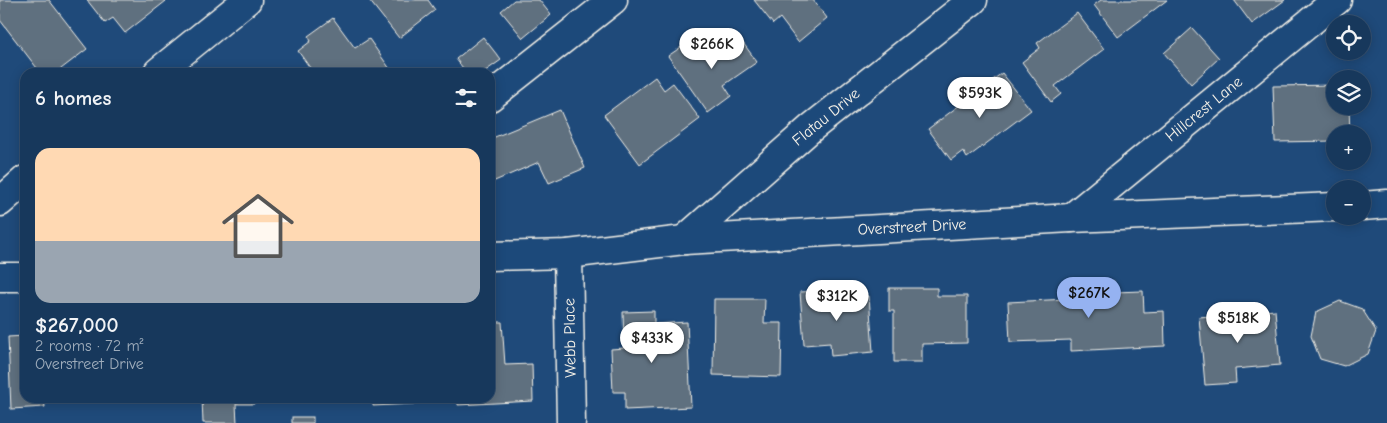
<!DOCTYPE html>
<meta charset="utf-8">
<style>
:root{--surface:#17385c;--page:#203f62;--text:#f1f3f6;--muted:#9eacbb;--line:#365272;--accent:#95b2f1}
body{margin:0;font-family:"Comic Neue",sans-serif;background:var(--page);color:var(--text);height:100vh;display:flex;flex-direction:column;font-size:19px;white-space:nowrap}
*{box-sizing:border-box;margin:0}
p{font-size:16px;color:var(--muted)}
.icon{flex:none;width:28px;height:28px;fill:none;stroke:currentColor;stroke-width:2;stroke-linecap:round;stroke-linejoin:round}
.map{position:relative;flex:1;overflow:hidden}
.details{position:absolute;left:20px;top:68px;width:475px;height:335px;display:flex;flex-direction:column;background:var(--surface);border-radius:15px;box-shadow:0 2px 12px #0003,0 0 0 1px var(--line)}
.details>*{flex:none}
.controls{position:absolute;left:1326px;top:15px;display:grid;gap:10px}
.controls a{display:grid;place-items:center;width:45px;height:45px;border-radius:50%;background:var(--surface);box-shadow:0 2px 12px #0003,0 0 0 1px var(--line);font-size:25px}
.price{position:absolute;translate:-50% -42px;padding:0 11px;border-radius:18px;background:#fff;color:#222;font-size:16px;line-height:32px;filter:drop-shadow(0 1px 2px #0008)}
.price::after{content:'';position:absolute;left:50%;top:30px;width:15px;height:11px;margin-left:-8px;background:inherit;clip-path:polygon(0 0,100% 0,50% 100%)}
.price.selected{background:var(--accent);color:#111}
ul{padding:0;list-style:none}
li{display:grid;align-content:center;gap:10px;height:265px;padding:0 15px}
li span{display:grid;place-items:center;height:155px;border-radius:15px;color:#555}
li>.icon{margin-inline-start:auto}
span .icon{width:90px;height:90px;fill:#fffc;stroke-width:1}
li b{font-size:21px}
h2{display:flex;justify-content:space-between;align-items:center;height:60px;padding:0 15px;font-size:21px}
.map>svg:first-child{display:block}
.building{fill:#5f6f7f;stroke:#f4f1e8}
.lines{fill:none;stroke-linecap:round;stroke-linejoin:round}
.minor-casing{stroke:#f4f1e8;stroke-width:31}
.minor{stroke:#1f4a7a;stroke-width:28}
.labels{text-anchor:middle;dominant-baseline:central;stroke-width:4.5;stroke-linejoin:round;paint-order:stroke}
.street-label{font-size:16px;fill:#f4f1e8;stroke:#1f4a7a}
</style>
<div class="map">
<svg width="1387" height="423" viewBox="0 0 1387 423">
<rect width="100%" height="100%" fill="#1f4a7a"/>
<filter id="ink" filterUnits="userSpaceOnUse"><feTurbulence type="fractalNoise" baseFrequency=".02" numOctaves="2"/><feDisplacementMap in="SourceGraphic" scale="10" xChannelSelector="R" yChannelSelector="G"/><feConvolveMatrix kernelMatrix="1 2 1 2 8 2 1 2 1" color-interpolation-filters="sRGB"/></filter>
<g filter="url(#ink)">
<!-- building -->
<g class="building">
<path d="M0,0h49l38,49 -30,23h-17l-40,-52z"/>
<path d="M87,0h78l1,1 -41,32 -12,-15 -8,5z"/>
<path d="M369,0h59l7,10 -36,28z"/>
<path d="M514,0h25l12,15 -28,23 -22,-27z"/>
<path d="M754,0h59l14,18 -29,24 -18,-24 -7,6z"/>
<path d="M1101,0h66l-49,37 -24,-32z"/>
<path d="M1234,0h51l-33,24z"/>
<path d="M1077,13l27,36 -49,37 6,8 -10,8 -29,-40 18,-14 -3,-5z"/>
<path d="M333,18l22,30 14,-9 21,30 -5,3h-72l-15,-21 13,-10 -3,-5z"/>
<path d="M1192,28l27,30 -28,26 -27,-31z"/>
<path d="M738,36l19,26 -33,23 7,11 -23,17 -40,-57 25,-17 14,19z"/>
<path d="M483,37l18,23 -17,12h-18l-10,-13z"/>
<path d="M1002,73l29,37 -64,48 -4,-7 -12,9 -23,-31z"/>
<path d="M655,77l9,13 9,-7 27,36 -60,45 -36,-49z"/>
<path d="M1335,85v21h14l1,28h-15v7l-60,1 -2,-56z"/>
<path d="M560,110l25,58 -36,15 -10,-21 -49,21v-44z"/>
<path d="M1114,281v11l29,-1 1,21 20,-1 1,35 -94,5v-11l-61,2 -2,-40 60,-3 -1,-16z"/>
<path d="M889,288h48v8h30v47l-45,1v18h-28v-51h-5z"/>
<path d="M838,290v9l31,-3 4,56 -42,4 -1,-13 -26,2 -4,-53z"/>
<path d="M714,299h51l-1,24h18l-1,54 -68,-2z"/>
<path d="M1340,301l22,8 14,22 -8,23 -24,12 -24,-7 -9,-23 5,-24z"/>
<path d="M1275,310l5,55 -45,4 1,14 -31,2 -6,-68z"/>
<path d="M654,311v13l33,-2 4,85 -66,3v-18h-12l-2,-43 13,-1 -1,-36z"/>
<path d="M490,322h12l3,43 27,-1 1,37 -75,4v-7h32z"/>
<path d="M25,336v62h19l1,9 -34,2 -3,-72z"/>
<path d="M202,398h51l1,6h-18l1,19h-34z"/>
<path d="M373,398h41v6l-41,2z"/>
<rect x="292" y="417" width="21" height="6"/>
</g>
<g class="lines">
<defs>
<g id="minor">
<path d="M158,72l89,-72"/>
<path d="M490,97l123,-97"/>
<path d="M0,202l25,-22"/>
<path d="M1362,206l25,-2"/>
<path d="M1071,218l266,-218"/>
<path d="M684,240l127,-112 162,-128"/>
<path d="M568,254l3,169"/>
<path d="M490,256l78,-2 116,-14 387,-22 264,-11"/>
<path d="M0,277h25"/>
</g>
</defs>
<!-- minor casing -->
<use href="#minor" class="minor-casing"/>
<!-- minor -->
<use href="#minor" class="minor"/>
</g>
</g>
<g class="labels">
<!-- street labels -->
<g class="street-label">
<text transform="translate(1204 109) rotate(-39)">Hillcrest Lane</text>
<text transform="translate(826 117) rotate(-39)">Flatau Drive</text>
<text transform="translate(912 227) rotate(-3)">Overstreet Drive</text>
<text transform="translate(570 338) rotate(-91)">Webb Place</text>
</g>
</g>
</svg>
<div class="controls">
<a><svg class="icon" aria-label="locate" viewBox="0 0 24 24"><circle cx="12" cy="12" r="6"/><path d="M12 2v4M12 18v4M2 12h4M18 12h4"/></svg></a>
<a><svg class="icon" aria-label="layers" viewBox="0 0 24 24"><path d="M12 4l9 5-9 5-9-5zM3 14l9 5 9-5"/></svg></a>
<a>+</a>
<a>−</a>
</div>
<b class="price" style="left:712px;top:70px">$266K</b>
<b class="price" style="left:980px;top:119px">$593K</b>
<b class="price selected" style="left:1089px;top:319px">$267K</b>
<b class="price" style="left:837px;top:322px">$312K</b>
<b class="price" style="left:1238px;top:344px">$518K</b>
<b class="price" style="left:652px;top:364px">$433K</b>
<section class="details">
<h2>6 homes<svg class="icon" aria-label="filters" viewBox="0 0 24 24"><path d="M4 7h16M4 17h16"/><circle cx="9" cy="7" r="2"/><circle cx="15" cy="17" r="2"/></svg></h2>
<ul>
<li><span style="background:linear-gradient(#ffd9b3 60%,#9aa5b1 0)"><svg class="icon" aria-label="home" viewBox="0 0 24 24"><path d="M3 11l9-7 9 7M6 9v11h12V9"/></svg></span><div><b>$267,000</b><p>2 rooms · 72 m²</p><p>Overstreet Drive</p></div></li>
</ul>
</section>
</div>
